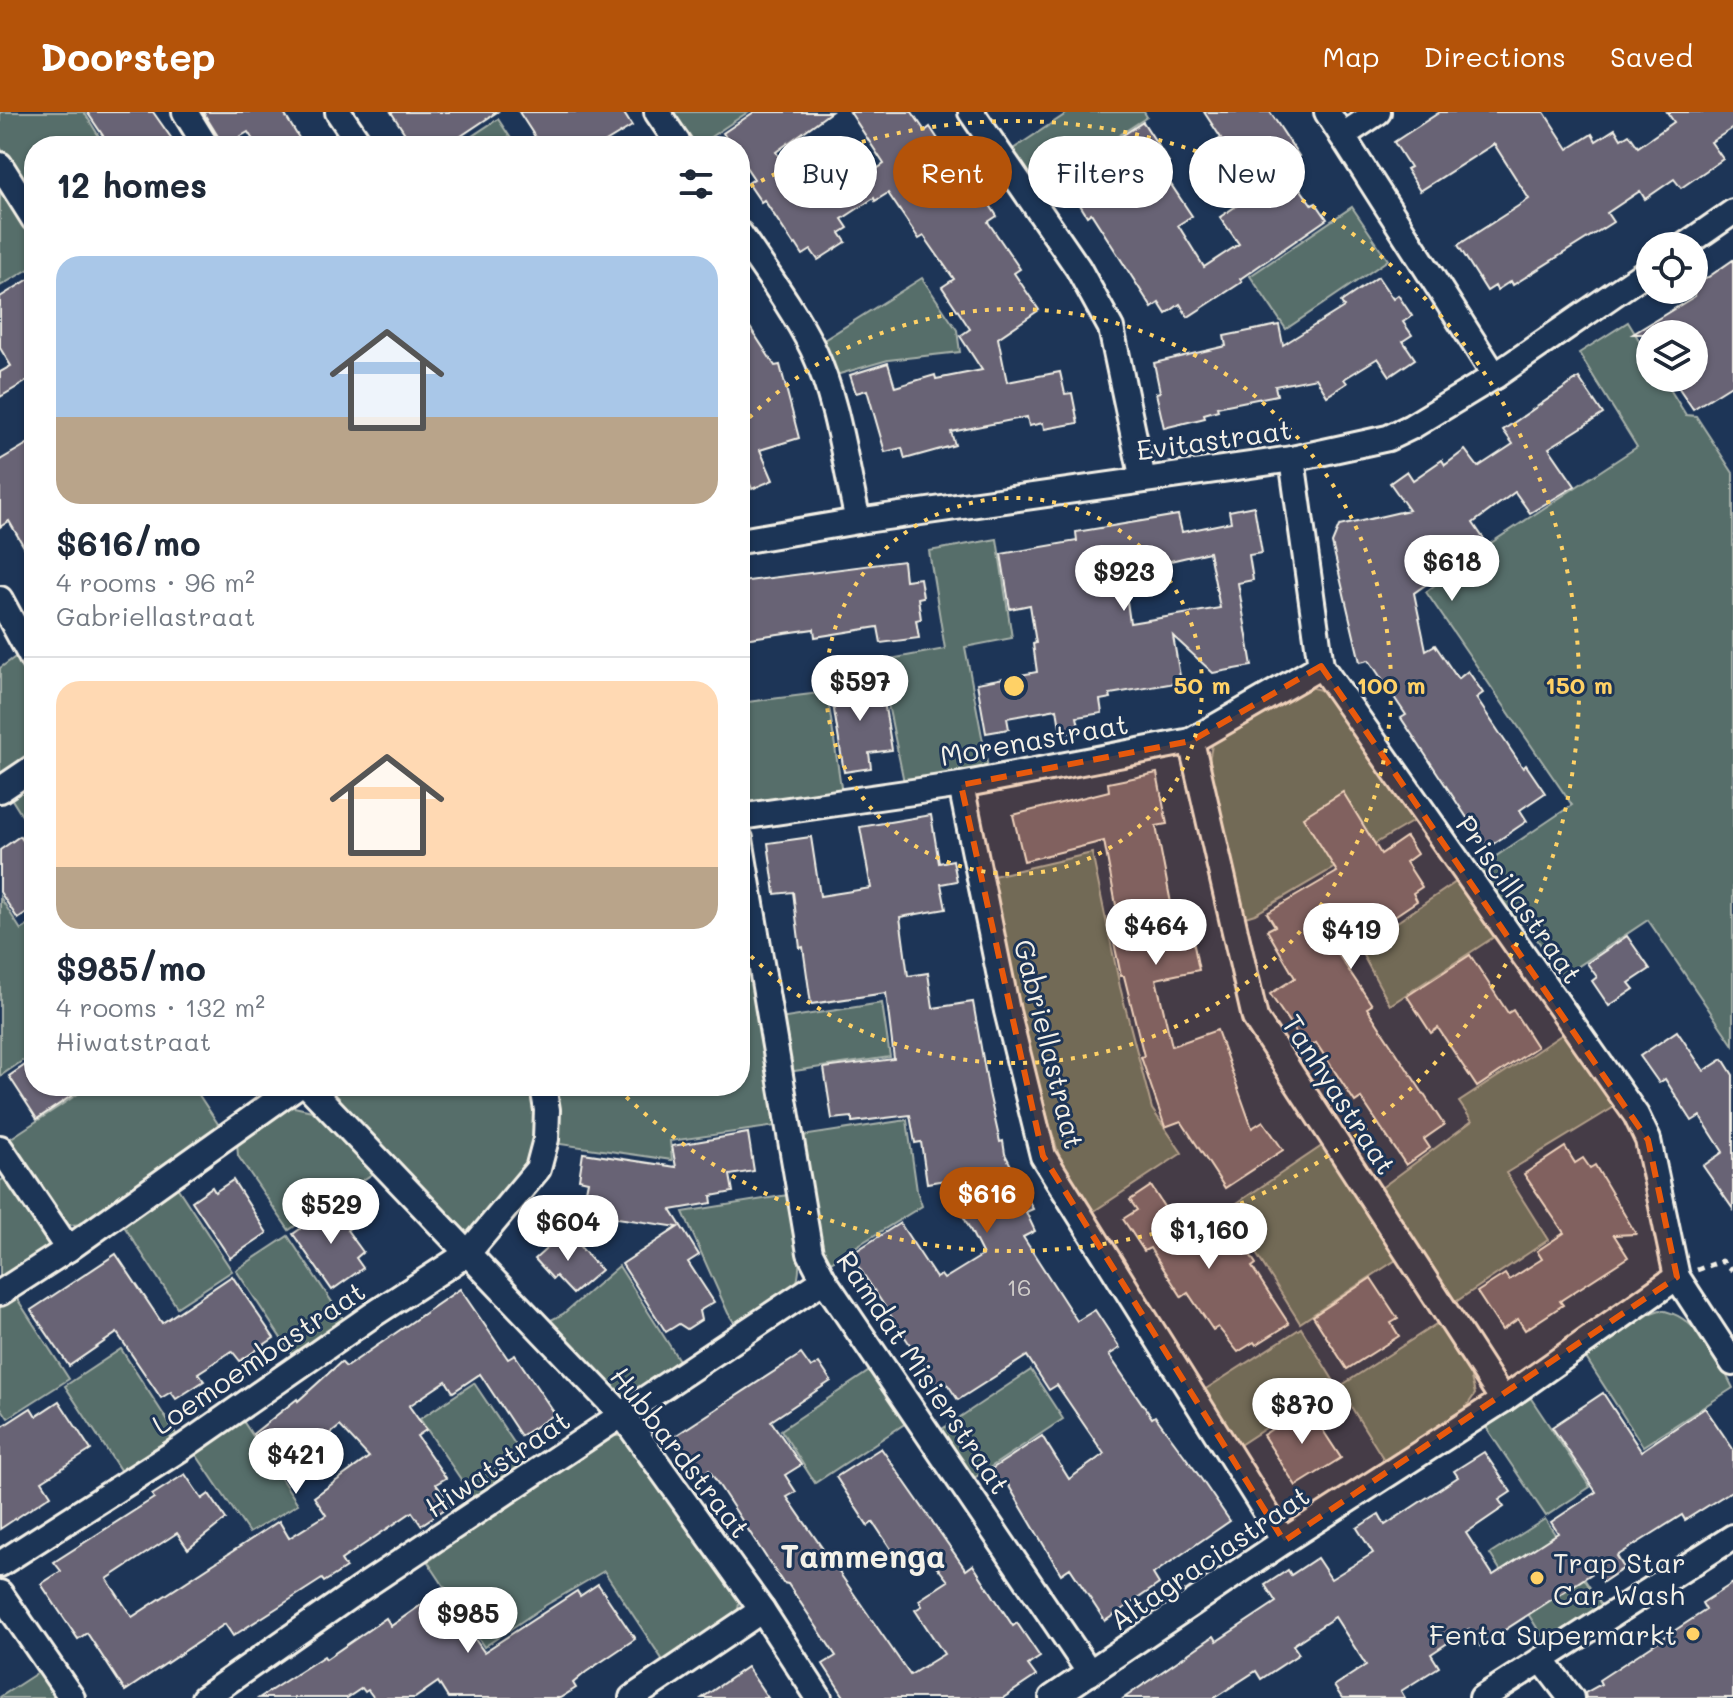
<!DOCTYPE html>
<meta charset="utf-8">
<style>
:root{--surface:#fff;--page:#f2f2f3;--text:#1f2937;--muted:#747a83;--line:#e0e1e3;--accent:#b45309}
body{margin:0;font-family:Mali,sans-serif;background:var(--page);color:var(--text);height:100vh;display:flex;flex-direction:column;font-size:30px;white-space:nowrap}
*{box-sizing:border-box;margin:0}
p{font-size:26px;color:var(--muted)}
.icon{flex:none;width:44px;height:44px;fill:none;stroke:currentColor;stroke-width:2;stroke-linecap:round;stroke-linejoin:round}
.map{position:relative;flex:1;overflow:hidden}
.panel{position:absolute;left:24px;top:24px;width:726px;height:960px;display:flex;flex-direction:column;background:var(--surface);border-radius:32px;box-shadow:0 2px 6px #0004}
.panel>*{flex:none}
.top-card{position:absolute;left:774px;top:24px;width:760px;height:72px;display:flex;gap:16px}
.buttons{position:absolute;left:1636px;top:120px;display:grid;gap:16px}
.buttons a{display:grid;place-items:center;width:72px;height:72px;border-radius:50%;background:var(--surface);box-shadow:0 2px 6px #0004;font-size:40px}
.price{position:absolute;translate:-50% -68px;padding:0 18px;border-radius:28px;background:#fff;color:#222;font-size:26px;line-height:52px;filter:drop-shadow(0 2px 4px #0008)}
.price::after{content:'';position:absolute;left:50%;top:48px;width:24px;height:18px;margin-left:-12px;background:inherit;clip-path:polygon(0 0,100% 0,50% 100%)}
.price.on{background:var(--accent);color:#fff}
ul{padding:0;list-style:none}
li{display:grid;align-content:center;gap:16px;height:424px;padding:0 32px}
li+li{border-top:2px solid var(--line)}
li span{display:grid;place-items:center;height:248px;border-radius:24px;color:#555}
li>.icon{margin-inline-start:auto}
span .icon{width:144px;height:144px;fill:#fffc;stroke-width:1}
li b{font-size:34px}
h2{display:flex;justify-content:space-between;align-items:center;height:96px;padding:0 32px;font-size:34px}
.pill{padding:0 28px;border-radius:36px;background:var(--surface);box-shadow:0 2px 6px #0004;font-size:28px;line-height:72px}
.pill.on{background:var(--accent);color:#fff}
header{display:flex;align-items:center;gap:48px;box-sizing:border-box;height:112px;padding:0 40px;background:var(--accent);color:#fff}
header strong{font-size:38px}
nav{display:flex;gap:44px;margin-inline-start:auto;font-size:28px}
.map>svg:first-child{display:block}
.green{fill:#576e6a;stroke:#a6b0a9;stroke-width:2}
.building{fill:#686474;stroke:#f4f1e8;stroke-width:2;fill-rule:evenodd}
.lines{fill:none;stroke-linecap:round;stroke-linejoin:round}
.minor-casing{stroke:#f4f1e8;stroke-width:30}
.path{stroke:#f4f1e8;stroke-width:5;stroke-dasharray:6 6;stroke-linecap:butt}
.minor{stroke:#1d3557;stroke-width:24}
.marked{fill:#e8590c;fill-opacity:0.2;stroke:#e8590c;stroke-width:6;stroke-dasharray:16 10;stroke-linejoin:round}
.ring{fill:none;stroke:#ffd166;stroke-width:4;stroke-dasharray:4 8}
.poi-dot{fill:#ffd166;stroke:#1d3557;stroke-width:3}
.labels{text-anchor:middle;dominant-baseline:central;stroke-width:6;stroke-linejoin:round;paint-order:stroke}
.number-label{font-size:24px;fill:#d1cecb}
.street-label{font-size:28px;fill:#f4f1e8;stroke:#1d3557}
.poi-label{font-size:28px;fill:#f4f1e8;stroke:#1d3557;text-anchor:start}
.quarter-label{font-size:32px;font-weight:bold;fill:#f4f1e8;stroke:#1d3557}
.centre{fill:#ffd166;stroke:#1d3557;stroke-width:4}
.ring-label{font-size:24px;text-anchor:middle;font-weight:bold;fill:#ffd166;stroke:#1d3557;stroke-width:6;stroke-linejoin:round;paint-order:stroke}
</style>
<header>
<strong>Doorstep</strong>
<nav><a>Map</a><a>Directions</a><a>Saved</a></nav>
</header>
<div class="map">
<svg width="1733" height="1586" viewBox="0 0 1733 1586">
<rect width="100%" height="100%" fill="#1d3557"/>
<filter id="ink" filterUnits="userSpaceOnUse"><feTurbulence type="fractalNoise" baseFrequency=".0125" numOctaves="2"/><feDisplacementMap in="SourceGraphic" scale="16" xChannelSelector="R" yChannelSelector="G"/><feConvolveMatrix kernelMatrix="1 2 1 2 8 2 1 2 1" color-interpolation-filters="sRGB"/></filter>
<g filter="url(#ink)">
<!-- green -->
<g class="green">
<path d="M0,0h84l21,34h-71v54l-34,-53z"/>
<path d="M667,0h81l-51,34h-7z"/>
<path d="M1069,0h75l3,5 -111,73 -26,-39z"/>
<path d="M498,7l18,27h-59z"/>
<path d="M8,77l26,40v37l-34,20v-93z"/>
<path d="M1352,95l36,53 -102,69 -36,-53z"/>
<path d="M922,166l35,52 3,22 -72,8 -52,15 -12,-35z"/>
<path d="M1628,210l22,36v20h13l23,37 10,1 37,57v572l-85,-125 -86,57 -37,-56 -10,6 -38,-58 95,-64 -146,-213 45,-36 166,-109 -58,-94z"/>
<path d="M997,427l15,99 -47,9 23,121 -84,14 -25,-121 66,-12 -16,-98z"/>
<path d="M21,541l13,25v75l-34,22v-107z"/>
<path d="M1309,575l15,4 9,9 84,119 -162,95 -13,4 -35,-147 6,-31z"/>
<path d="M827,580l15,102 -102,13v-104z"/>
<path d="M34,670v53l-23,-37z"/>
<path d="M1092,741l28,134 32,122 30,44 -91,60 -26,-39 -7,-22 -40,-132 -29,-143z"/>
<path d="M1459,768l38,55 -107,70 -31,-57z"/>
<path d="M740,777l36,237 -106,15 2,19 -119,-17 1,-51 44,-6h142z"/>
<path d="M0,785l21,33 13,-8v131l-34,23z"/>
<path d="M882,891l8,54 -103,15 -8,-53z"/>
<path d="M1566,920l50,74 -110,67 42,67 -97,65 -74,-114 95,-70 -13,-19z"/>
<path d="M90,974h103l31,47 -136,91 -21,1 -11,-6 -54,-75z"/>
<path d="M318,974h218l5,26 -16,64 -56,63z"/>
<path d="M294,995l27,6 57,57 -89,60 -51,-74 -1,-14 44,-34z"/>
<path d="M907,1008l10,71 5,15 -93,57 -8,-14 -19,-113z"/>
<path d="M1325,1032l74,114 -99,65 -72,-114z"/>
<path d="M8,1064l45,62 -2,9 -51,39v-105z"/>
<path d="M177,1075l55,84 -55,36 -55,-84z"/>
<path d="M788,1083c4,23 19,74 6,93l-57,39 -9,-14 -45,-101z"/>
<path d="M288,1124l60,90 -52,35 -60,-91z"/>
<path d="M619,1154l63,99 -47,32 -16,4 -74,-78 18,-9z"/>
<path d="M14,1182l55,85 -61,39 -8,-12v-103z"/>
<path d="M1660,1198c36,5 58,48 73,78l-90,58 -57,-88 65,-45z"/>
<path d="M1441,1209l27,45 7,28 -13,19 -76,50 -47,-76z"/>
<path d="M1301,1216l34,55 -100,65 -34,-56z"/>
<path d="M121,1237l59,91 -56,36 -59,-90z"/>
<path d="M871,1258l35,53 -91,60 -34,-53z"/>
<path d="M1031,1258l32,49 -92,61 -32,-49z"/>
<path d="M474,1271l57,85 -54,35 -57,-84z"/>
<path d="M1530,1285l60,90 -44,29 -60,-89z"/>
<path d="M239,1303l59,89 -49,29 -58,-86z"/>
<path d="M610,1324h11l6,3 113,158 -3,19 -71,49 -62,-94 -58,34 -62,42 -56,-85 60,-47z"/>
<path d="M1545,1407l57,87 -56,36 -56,-88z"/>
<path d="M43,1557l20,29h-63v-1z"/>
</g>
<!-- building -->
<g class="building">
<path d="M87,0h66l24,34h-67z"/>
<path d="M203,0h80l21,34h-47l-9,-14 -24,14z"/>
<path d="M391,0h106l-51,34h-33z"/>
<path d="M519,0h104l9,14 -33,20h-58z"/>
<path d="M754,0h77l-55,40 35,53 22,-15 4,6 47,-32 -34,-52h62l13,19 5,-4 31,47 6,-4 30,46 -9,6 32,47 -6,4 25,37 -41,28 9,44 53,-10 5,22 7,-1 6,30 -34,6 -1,-6 -14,3 -2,-9 -76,15 4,13 -50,14 -3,-11 -17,4 -18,-62 -11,3 -6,-18 38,-12 7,24 40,-12 1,4 46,-9 -22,-34 10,-7 -28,-42 12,-8 -30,-43 -5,3 -31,-46 -13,8 -1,-3 -32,21 6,9 -8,5 6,9 -28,18 -7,-10 -8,5 -7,-11 -2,1 -30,-45 -3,2 -13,-19 6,-4 -14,-21v-12h-8l-9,-13z"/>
<path d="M1204,0h66l29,44 -15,10 28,39 4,-2 11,16 -87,60 2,3 -54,35 -8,-13 -14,10 -7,-11 -7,5 -61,-95 -4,3 -18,-29 20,-13 -8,-11 62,-41 26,40 -9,6 32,48 -14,9 26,42 35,-23 -19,-27 28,-19 -36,-54 9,-6z"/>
<path d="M1440,0h104l24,37 24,-15 4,7 19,-12 6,10 8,-5 9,13 36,-25 -7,-10h66v16l-22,14 12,17 -42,29 -7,-9 -29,20 -5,-8 -33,22 6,9 -100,63 -2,-4 -14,9 -2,-4 -8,5 -29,-46 71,-46 -35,-55 -74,47 -14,-22 4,-2 -16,-25z"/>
<path d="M1733,148v124l-40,25 -21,-31h22v-44h-61l62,-38 -4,-6h3v-3z"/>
<path d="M34,164v101l-34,20v-25l11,-6 -11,-18v-51z"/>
<path d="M1378,165l15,22 5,-4 14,21 -9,6 9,13 -9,6 12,18 -25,17 -12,-18 -34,21 3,4 -20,13 -11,-18 -41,8 2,9 -60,12 1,3 -14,4 1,4 -41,10 -8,-35 4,-1 -6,-29 72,-17 -2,-10 55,-11 4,20 61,-38 -3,-5z"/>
<path d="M740,200l35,54 5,-1 19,73 -39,12 13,30 -21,9 -12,-31z"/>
<path d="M1579,266l24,36 -54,34 26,38 -45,27 -15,-21 -42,31 13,19 -72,51 12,57 9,-5 23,34 10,-8 15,22 -7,5 47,70 3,-3 19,28 -25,17 7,11 -40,27 -86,-130 5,-3 -37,-55 -9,2 -28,-119 7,-17 70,-16 -19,-27 17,-12 6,9 29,-20 3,5 20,-15 13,17 35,-23 -10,-14z"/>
<path d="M34,328v124l-25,-43 -9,6v-67z"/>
<path d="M1254,394l8,47 -13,2 4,25 -15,3 14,83 -39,7 -40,-37 8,46 -71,12 1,4 -11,2 2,13 -25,4 3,14 -19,3 -4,-25 -50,9 2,11 -23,4 -9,-50 60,-11 -4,-28 3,-1 -6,-38 -20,4 -9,-55 76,-13 -1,-9 102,-17 4,17 49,-10 -2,-11zM1209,440l11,56 -90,15 -7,-51z"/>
<path d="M903,449l2,19 15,-2 3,19 -5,1 3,21 -5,1 3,18 -38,5 -3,-16 -63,10 -1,-8 -71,10 -3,-57z"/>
<path d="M873,566l2,12 7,-1 10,61 -23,3 2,15 -27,4 -14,-87z"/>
<path d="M1157,661l10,51 -11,2 20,103 14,-3 9,44 -43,9 16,67 45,-16 35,98 11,-7 20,29 -58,38 -44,-67 -16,6 -24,-70 3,-1 -20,-80h-3l-11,-53 9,-2 -15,-80 -80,20 -11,-46 96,-24 -1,-8z"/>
<path d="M1343,680l38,62 25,-17 11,17 -11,8 16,25 -9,6 4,8 -79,53 34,51 -5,3 77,117 -20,14 6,9 -24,17 -45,-67 -6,4 -39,-59 -9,6 -37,-55 25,-16 -28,-48 8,-4 -8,-13 70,-41 -34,-55z"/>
<path d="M931,703l8,48 14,-3 4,21 -16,3 5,25 -46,8 8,59 20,-3 5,35 40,-6 16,91 11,49 3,-1 2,13 28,55 -7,3 9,19 -12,6 54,84 18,-11 25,38 -11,7 43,63 3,-2 40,54 35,51 -77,53 6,10 -54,37 -35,-53 -9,6 -54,-91 -7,5 -10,-18 52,-34 27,43 35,-25 -47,-69 -8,5 -22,-34 -69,44 -12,-18 -8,5 -82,-124v-12l44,-28 36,55 5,-3 3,4 39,-24 -38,-75 -18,3 -6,-41 -6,1 -5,-28 -58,7v-5l-20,2 -8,-51 70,-9 -8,-66 -75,11 -8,-57 -3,1 -7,-56 -18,2 -7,-51 43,-6 9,59 51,-8 -11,-61z"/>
<path d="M20,724l14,21v51l-16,11 -18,-27v-42z"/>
<path d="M1627,824l23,33 -21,14 5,6 -25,17 -17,-25 5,-4 -10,-14z"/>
<path d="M1470,843l38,58 5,-3 24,37 -60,40 -39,-59 -7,5 -24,-37z"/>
<path d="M1677,919l27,40 19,-12 10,16v134l-30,-43 20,-14 -23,-36 -8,5 -27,-42 -6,4 -19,-27z"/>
<path d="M34,947v27h52l-49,33 -28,-43z"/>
<path d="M748,1021l6,38 -24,4 3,17 -22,4 1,7 -41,7 28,45 -11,7 26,40 -15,9 2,9 -14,9 -8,-5 -13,8 -44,-68 56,-37 -81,-12 2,-17 -14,-2 3,-15 -9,-2 4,-26 93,14 -4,-21z"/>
<path d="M1565,1035l10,16 8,-5 7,10 5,-3 41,69 -22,1 14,22 -68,44 3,4 -38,25 -7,-11 -16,11 -25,-38 28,-18 4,6 33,-21 -5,-8 27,-18 -40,-59z"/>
<path d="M233,1068l34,53 -37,25 -38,-57 20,-14 3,5z"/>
<path d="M1151,1074l32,51 39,-26 34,53 -4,3 37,57 -33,21 -2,-3 -16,10 -20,-25 -5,3 -25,-37 -6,4 -32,-49 -6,3 -21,-32 14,-9 -7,-10z"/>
<path d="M337,1091l16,23 -6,4 16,22 -7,6 7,10 -31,22 -39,-56z"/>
<path d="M566,1119l35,39 -28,24 -17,-18 -3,3 -18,-20z"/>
<path d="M116,1142l46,69 70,-47 42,62 -34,23 -8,-10 -34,22 6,8 -28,18 -5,-7 -10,6 -44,-65 -48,33 -38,-56z"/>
<path d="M1371,1166l27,41 -7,4 8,13 -52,33 -34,-53z"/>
<path d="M460,1177l48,70 7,-4 40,59 -34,22 -41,-62 -27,18 -7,-11 -37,25 17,24 -9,6 29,42 -10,6 15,21 -30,20 -9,-13 -71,48 5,8 -22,14 -2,-3 -89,57 -8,-12 -100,67 -38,-58 -9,6 -37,-55 20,-13 -7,-9 100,-64 -2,-3 33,-21 17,25 7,-5 17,25 -38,30 -11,-16 -70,46 25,38 147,-96 10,17 37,-23 -12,-18 55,-40 -29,-31 -53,43 -12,-15 -4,3 -18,-23 44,-35 1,2 43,-39 5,5z"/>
<path d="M801,1242l10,14 8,-5 12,18 -60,40 30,44 -16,10 11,17 -9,5 123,178 34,-21 -29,-44 7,-4 -3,-6 29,-19 -25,-32 -22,15 -28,-42 -5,4 -32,-49 45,-29 85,122 7,-5 40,61 4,-3 23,34 -12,8 8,11 -33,22h-158l-22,-34 13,-8 -48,-72 -5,-1 -74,-113 -8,5 -26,-39z"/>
<path d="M1603,1281l38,58 64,-43 28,41v41l-48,30 -3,-5 -65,41 7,12 -21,14 -7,-11 -116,75 -11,-17 -38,25 8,13 -38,24 4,7h-63l-8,-12 32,-21 -31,-48 -42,28 6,9 -38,25 -5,-8 -42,27h-90l90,-62 3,5 59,-39 -11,-17 23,-15 3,5 26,-17 14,21 42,-26 -16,-25 22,-14 6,11 73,-48 -4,-6 30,-19 27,40 -12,8 5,7 -38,26 27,42 65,-42 -7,-11 45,-30 -44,-65z"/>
<path d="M59,1289l32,49 -49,31 9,14 -51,34v-101l31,-20 5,8z"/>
<path d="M1307,1294l34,52 -45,28 -33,-51z"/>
<path d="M1733,1471v115h-147l-1,-5 16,-9 -2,-4 107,-70 -4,-7z"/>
<path d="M598,1472l37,55 -49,33 -13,11 3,5 -16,10h-112l-10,-16 -23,16h-41l-6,-8 -3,2 -3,-4 -15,10h-88l65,-42 2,3 60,-41 5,8 50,-35 43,61 93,-61 3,5z"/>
<path d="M747,1555l21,31h-66z"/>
</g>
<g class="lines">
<defs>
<g id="minor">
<path d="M185,0l21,34"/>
<path d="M338,0l23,34"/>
<path d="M657,0l23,34"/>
<path d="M971,0l107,156 33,60 32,152"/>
<path d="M1327,0l168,264"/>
<path d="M1342,24l36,-24"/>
<path d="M0,53l34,54"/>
<path d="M740,122c25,37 53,74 73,115 25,53 32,115 45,172"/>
<path d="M1684,134l49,-34"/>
<path d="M1292,347l29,207 315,449 12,25 29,137 56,86"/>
<path d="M740,429l118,-20 434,-62 96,-21 23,-11 84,-51 155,-107"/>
<path d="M0,487l34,63"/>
<path d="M1191,629l64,277 248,382"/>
<path d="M961,673l46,226 36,145 241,385"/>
<path d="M0,678l34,-23"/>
<path d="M740,705l221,-32 230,-44 130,-75"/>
<path d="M740,727l70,414 14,27 266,393"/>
<path d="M308,974l315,330 139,194 57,88"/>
<path d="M0,1036l68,101"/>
<path d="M0,1181l68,-44 229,-163"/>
<path d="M0,1452l183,-117 188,-131 97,-63 70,-84 8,-30 1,-29 -4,-24"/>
<path d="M0,1481l72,105"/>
<path d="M1542,1548l29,38"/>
<path d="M204,1586l153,-107 467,-311"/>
<path d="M632,1586l130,-88"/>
<path d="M1052,1586l232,-157 219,-141 174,-123"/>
<path d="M1482,1586l251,-161"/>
</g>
</defs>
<!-- minor casing -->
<use href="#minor" class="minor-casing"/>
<!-- path -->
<path class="path" d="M1697,1158l25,-9 11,9"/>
<!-- minor -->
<use href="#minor" class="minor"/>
</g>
</g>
<!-- marked area -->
<path class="marked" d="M1321,554l327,474 29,137 -393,264 -241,-385 -82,-371 230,-44z"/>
<!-- distance rings -->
<g class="ring">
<circle cx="1014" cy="574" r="188"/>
<path d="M741 314A377 377 0 1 1 741 834"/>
<path d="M740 80A565 565 0 1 1 618 977"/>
</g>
<!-- markers -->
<g class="poi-dot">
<circle cx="1537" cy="1466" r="8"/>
<circle cx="1693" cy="1522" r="8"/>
</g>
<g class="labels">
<!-- number labels -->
<g class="number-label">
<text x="1019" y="1174">16</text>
</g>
<!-- street labels -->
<g class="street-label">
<text transform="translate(1214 327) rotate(-8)">Evitastraat</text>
<text transform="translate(1034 627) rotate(-10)">Morenastraat</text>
<text transform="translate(1520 787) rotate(55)">Priscillastraat</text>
<text transform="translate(1050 932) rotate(76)">Gabriellastraat</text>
<text transform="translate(1340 982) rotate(57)">Tanhyastraat</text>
<text transform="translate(258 1245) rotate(-34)">Loemoembastraat</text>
<text transform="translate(924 1260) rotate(56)">Ramdat Misierstraat</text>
<text transform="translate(681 1340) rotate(52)">Hubbardstraat</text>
<text transform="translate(497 1351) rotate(-34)">Hiwatstraat</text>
<text transform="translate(1209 1445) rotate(-34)">Altagraciastraat</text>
</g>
<!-- poi labels -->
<g class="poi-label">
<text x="1553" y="1450">Trap Star<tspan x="1553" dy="32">Car Wash</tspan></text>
<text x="1677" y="1522" text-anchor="end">Fenta Supermarkt</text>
</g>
<!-- quarter labels -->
<g class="quarter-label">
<text x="863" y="1443">Tammenga</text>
</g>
</g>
<circle cx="1014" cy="574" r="12" class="centre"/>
<g class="ring-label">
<text x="1202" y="582">50 m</text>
<text x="1391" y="582">100 m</text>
<text x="1579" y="582">150 m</text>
</g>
</svg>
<div class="buttons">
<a><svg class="icon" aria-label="locate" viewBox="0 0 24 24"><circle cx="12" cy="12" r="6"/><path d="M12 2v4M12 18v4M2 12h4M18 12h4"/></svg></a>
<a><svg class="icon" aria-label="layers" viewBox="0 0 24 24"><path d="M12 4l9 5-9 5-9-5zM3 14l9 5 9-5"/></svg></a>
</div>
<b class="price" style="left:1452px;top:491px">$618</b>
<b class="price" style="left:1124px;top:501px">$923</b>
<b class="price" style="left:860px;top:611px">$597</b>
<b class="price" style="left:1156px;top:855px">$464</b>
<b class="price" style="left:1351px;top:859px">$419</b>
<b class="price on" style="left:987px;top:1123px">$616</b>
<b class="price" style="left:331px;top:1134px">$529</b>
<b class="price" style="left:568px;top:1151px">$604</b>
<b class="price" style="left:1209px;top:1159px">$1,160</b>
<b class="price" style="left:1302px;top:1334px">$870</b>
<b class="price" style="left:296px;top:1384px">$421</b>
<b class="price" style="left:468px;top:1543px">$985</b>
<div class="top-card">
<a class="pill">Buy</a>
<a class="pill on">Rent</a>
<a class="pill">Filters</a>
<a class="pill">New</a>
</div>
<section class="panel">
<h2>12 homes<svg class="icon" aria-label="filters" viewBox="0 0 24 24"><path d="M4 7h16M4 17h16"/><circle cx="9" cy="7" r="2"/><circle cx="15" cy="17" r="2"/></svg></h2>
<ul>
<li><span style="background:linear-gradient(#a9c7e8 65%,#b9a48a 0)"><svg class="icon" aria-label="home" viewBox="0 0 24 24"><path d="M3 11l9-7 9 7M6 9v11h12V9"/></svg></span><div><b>$616/mo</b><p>4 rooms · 96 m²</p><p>Gabriellastraat</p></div></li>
<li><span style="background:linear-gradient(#ffd9b3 75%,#b9a48a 0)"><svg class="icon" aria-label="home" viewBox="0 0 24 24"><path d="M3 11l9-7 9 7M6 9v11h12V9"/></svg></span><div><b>$985/mo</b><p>4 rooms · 132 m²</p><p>Hiwatstraat</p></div></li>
</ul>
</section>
</div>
